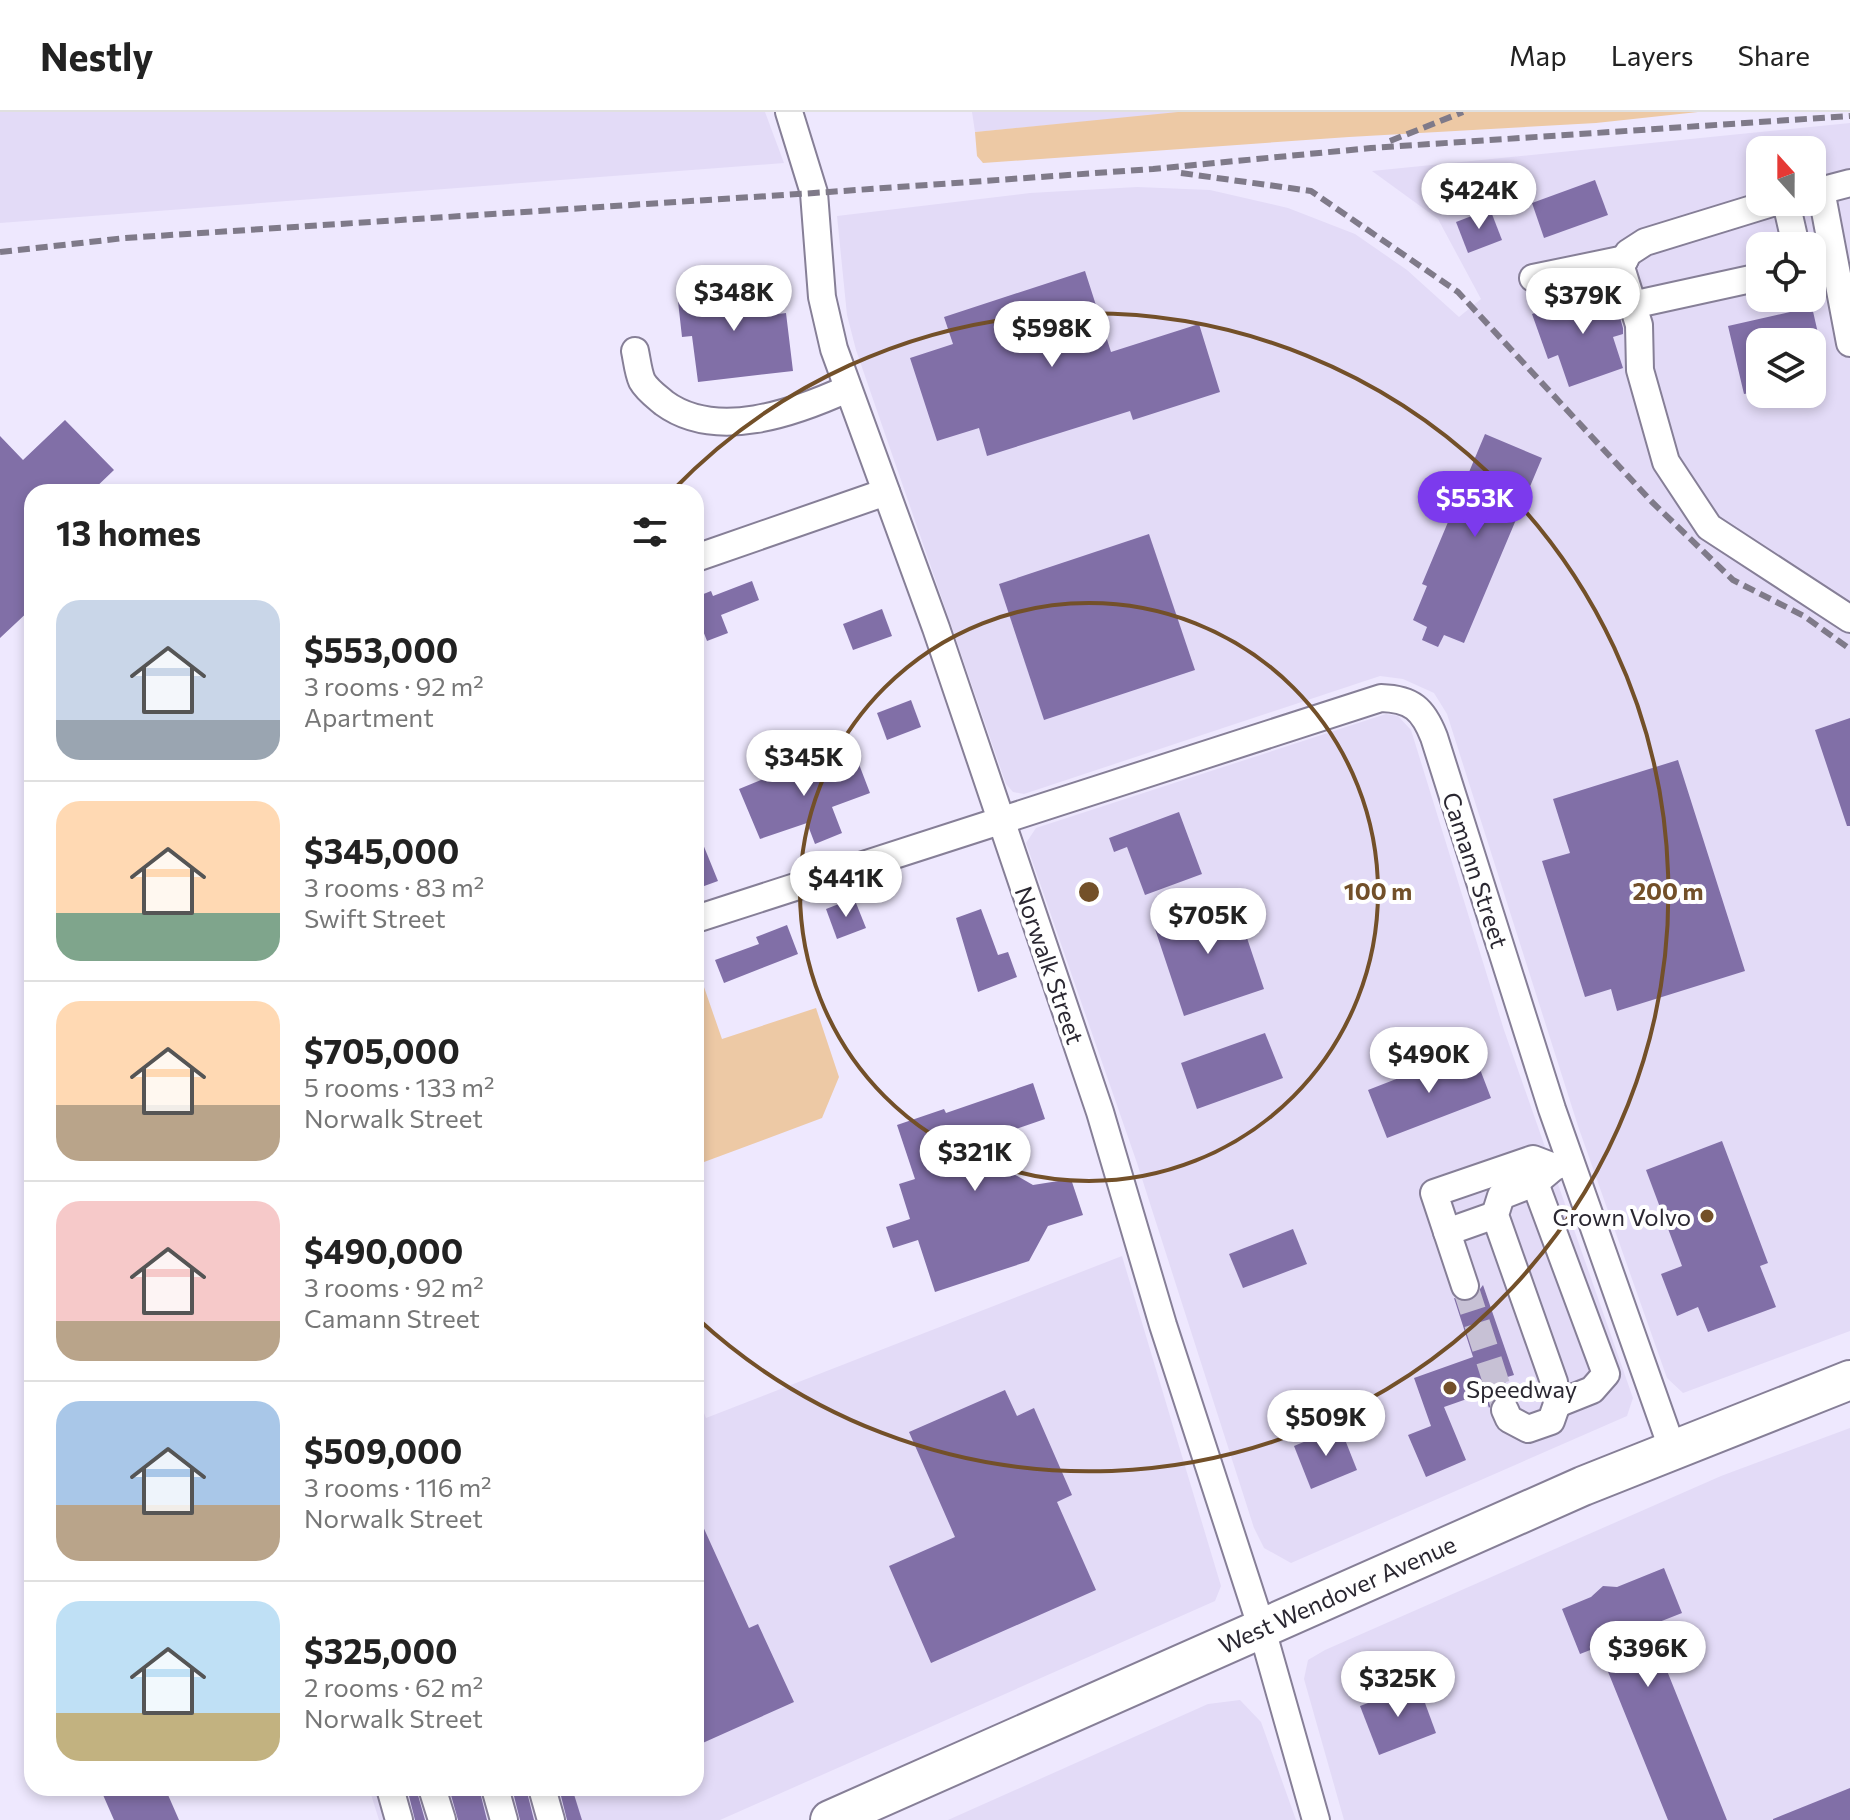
<!DOCTYPE html>
<meta charset="utf-8">
<style>
:root{--surface:#fff;--page:#f6f6f6;--text:#222;--muted:#767676;--line:#e0e0e0;--accent:#7c3aed}
body{margin:0;font-family:Commissioner,sans-serif;background:var(--page);color:var(--text);height:100vh;display:flex;flex-direction:column;font-size:30px;white-space:nowrap}
*{box-sizing:border-box;margin:0}
p{font-size:26px;color:var(--muted)}
.icon{flex:none;width:44px;height:44px;fill:none;stroke:currentColor;stroke-width:2;stroke-linecap:round;stroke-linejoin:round}
.map{position:relative;flex:1;overflow:hidden}
.details{position:absolute;left:24px;top:372px;width:680px;height:1312px;display:flex;flex-direction:column;background:var(--surface);border-radius:24px;box-shadow:0 4px 12px #0003}
.details>*{flex:none}
.needle{width:52px;rotate:339deg}
.controls{position:absolute;left:1746px;top:24px;display:grid;gap:16px}
.controls a{display:grid;place-items:center;width:80px;height:80px;border-radius:16px;background:var(--surface);box-shadow:0 4px 12px #0003;font-size:40px}
.price{position:absolute;translate:-50% -68px;padding:0 18px;border-radius:28px;background:#fff;color:#222;font-size:26px;line-height:52px;filter:drop-shadow(0 2px 4px #0008)}
.price::after{content:'';position:absolute;left:50%;top:48px;width:24px;height:18px;margin-left:-12px;background:inherit;clip-path:polygon(0 0,100% 0,50% 100%)}
.price.on{background:var(--accent);color:#fff}
ul{padding:0;list-style:none}
li{display:flex;align-items:center;gap:24px;height:200px;padding:0 32px}
li+li{border-top:2px solid var(--line)}
li span{display:grid;place-items:center;flex:none;width:224px;height:160px;border-radius:24px;color:#555}
li>.icon{margin-inline-start:auto}
span .icon{width:96px;height:96px;fill:#fffc;stroke-width:1}
li b{font-size:34px}
h2{display:flex;justify-content:space-between;align-items:center;height:96px;padding:0 32px;font-size:34px}
header{display:flex;align-items:center;gap:48px;box-sizing:border-box;height:112px;padding:0 40px;background:var(--surface);border-bottom:2px solid var(--line)}
header strong{font-size:38px}
nav{display:flex;gap:44px;margin-inline-start:auto;font-size:28px}
.map>svg:first-child{display:block}
.built{fill:#e3dbf7;fill-rule:evenodd}
.green{fill:#edc9a5}
.building{fill:#816fa7}
.lines{fill:none;stroke-linecap:round;stroke-linejoin:round}
.minor-tunnel{stroke:#c7c1d5;stroke-width:26;stroke-dasharray:26 13;stroke-linecap:butt}
.minor-casing{stroke:#867f97;stroke-width:30}
.highway-casing{stroke:#867f97;stroke-width:42}
.minor{stroke:#fff;stroke-width:26}
.highway{stroke:#fff;stroke-width:38}
.rail{stroke:#7f7a89;stroke-width:6;stroke-dasharray:12 6;stroke-linecap:butt}
.ring{fill:none;stroke:#735029;stroke-width:4}
.poi-dot{fill:#735029;stroke:#fff;stroke-width:3}
.labels{text-anchor:middle;dominant-baseline:central;stroke-width:8;stroke-linejoin:round;paint-order:stroke}
.street-label{font-size:24px;fill:#2a2731;stroke:#fff}
.poi-label{font-size:24px;fill:#2a2731;stroke:#fff;text-anchor:end}
.centre{fill:#735029;stroke:#fff;stroke-width:4}
.ring-label{font-size:24px;text-anchor:middle;font-weight:bold;fill:#735029;stroke:#fff;stroke-width:8;stroke-linejoin:round;paint-order:stroke}
</style>
<header>
<strong>Nestly</strong>
<nav><a>Map</a><a>Layers</a><a>Share</a></nav>
</header>
<div class="map">
<svg width="1850" height="1708" viewBox="0 0 1850 1708">
<rect width="100%" height="100%" fill="#eee8fe"/>
<!-- built -->
<g class="built">
<path d="M0,0h765l19,51 -784,60z"/>
<path d="M972,0h206l1,1 -204,19z"/>
<path d="M1850,11v1208l-167,62 -16,-15 -89,-252 -131,-412 -13,-21 -31,-14 -23,-3 -356,118 -11,-2 -7,-8 -150,-434 -9,-35 -10,-99 193,-23 107,-6 73,3 78,18 67,26 52,36 52,47 22,-18 -43,-80 -66,-48zM1760,38h52v52h-52zM1760,134h52v52h-52zM1760,230h52v52h-52z"/>
<path d="M1386,602l12,2 13,14 93,300 129,368 -6,18 -336,147 -27,-15 -10,-20 -117,-365 -111,-320 10,-15z"/>
<path d="M1122,1144l99,330 -6,15 -495,219h-341l-10,-32h327v-395l10,25z"/>
<path d="M1850,1316v392h-506l-40,-141 4,-19 17,-10 396,-174z"/>
<path d="M1240,1588l21,22 35,98h-348l260,-116z"/>
</g>
<!-- green -->
<g class="green">
<path d="M1178,0h520l-102,11 -247,14 -366,26 -6,-7 -2,-24z"/>
<path d="M696,852l26,75 94,-31 23,69 -17,41 -126,47z"/>
</g>
<!-- building -->
<g class="building">
<path d="M1595,68l13,35 -64,23 -12,-35z"/>
<path d="M1490,97l12,31 -34,13 -12,-31z"/>
<path d="M1085,159l26,81 88,-28 21,68 -87,28 -3,-9 -143,45 -8,-28 -42,13 -27,-83 43,-14 -9,-27z"/>
<path d="M760,170l3,34 23,-3 7,58 -95,11 -6,-46 -10,1 -5,-45z"/>
<path d="M1611,175l12,41v6l-10,3 10,31 -54,19 -11,-32 -10,4 -16,-45z"/>
<path d="M1812,195l8,35h-60v49l-16,3 -16,-68z"/>
<path d="M65,308l49,50 -23,22h-59v116l-32,30v-202l23,24z"/>
<path d="M1485,322l57,24 -78,185 -20,-8 -6,12 -16,-7 5,-13 -14,-7 14,-34 -5,-2z"/>
<path d="M1149,422l46,136 -151,50 -45,-136z"/>
<path d="M752,469l7,19 -38,15 7,18 -21,8 -11,-28v-16l15,-6 2,5z"/>
<path d="M882,497l10,27 -39,14 -10,-26z"/>
<path d="M911,588l10,27 -34,13 -10,-27z"/>
<path d="M1850,606v108h-3l-32,-96z"/>
<path d="M818,645l6,15 33,-13 13,34 -38,14 10,26 -27,11 -8,-21 -47,16 -21,-50z"/>
<path d="M1678,648l67,211 -128,40 -6,-22 -26,8 -43,-136 28,-8 -17,-54z"/>
<path d="M1179,700l23,62 -57,21 -18,-48 -13,5 -5,-14z"/>
<path d="M696,715l22,54 -22,8z"/>
<path d="M1233,784l31,93 -80,27 -31,-93z"/>
<path d="M854,786l12,30 -29,11 -11,-30z"/>
<path d="M981,797l17,46 10,-3 9,25 -39,15 -22,-74z"/>
<path d="M787,813l11,29 -74,29 -9,-23 44,-16 -3,-7z"/>
<path d="M1265,921l18,45 -86,31 -16,-46z"/>
<path d="M1463,941l6,15 9,-4 13,34 -104,40 -19,-48z"/>
<path d="M1033,971l12,36 -87,30 10,31 35,-12 30,17 38,-6 12,36 -35,11 -19,35 -94,31 -17,-52 -25,8 -7,-21 24,-8 -11,-35 16,-5 -18,-54 47,-16 2,4z"/>
<path d="M1722,1029l46,122 -8,3 16,41 -68,25 -10,-25 -21,9 -16,-42 21,-8 -36,-96z"/>
<path d="M1293,1117l14,35 -64,24 -14,-34z"/>
<path d="M1483,1173l31,90 -10,3 5,17 -11,1 -9,12 -5,-15 -40,14 22,53 -40,17 -18,-42 23,-9 -17,-48 59,-21 -19,-59 17,3z"/>
<path d="M1005,1278l12,26 17,-8 38,87 -15,7 39,88 -165,73 -42,-97 66,-29 -46,-105z"/>
<path d="M1340,1315l17,43 -46,19 -17,-43z"/>
<path d="M696,1399l53,117 9,-4 36,78 -98,44z"/>
<path d="M1664,1456l18,45 -33,13 78,194h-59l-70,-173 -18,7 -18,-45 29,-12 12,-11 14,1z"/>
<path d="M1418,1572l18,49 -57,22 -19,-49z"/>
<path d="M100,1676h65l14,32h-65z"/>
<path d="M407,1676h9l9,32h-10z"/>
<path d="M449,1676h30l8,32h-29z"/>
<path d="M512,1676h14l8,32h-14z"/>
<path d="M559,1676h13l10,32h-15z"/>
<path d="M1850,1676v32h-77v-1z"/>
</g>
<g class="lines">
<!-- minor-tunnel -->
<path class="minor-tunnel" d="M1465,1174l40,124"/>
<defs>
<g id="minor">
<path d="M789,0l25,81 8,104 12,52 102,279 164,484 63,213 98,301 55,194"/>
<path d="M1821,78l29,153"/>
<path d="M1812,81l38,-10"/>
<path d="M1775,90l-130,40 -17,11 -7,14 18,58 1,45 26,92 43,65 141,92"/>
<path d="M1786,90l10,44"/>
<path d="M1533,166l92,-19"/>
<path d="M1632,193l128,-28"/>
<path d="M635,239c2,9 3,21 7,30 5,9 15,16 22,22 52,38 130,10 183,-14"/>
<path d="M696,446l190,-66"/>
<path d="M696,807l685,-221c31,1 42,11 53,39l118,372 120,339"/>
<path d="M1535,1071l71,191 -14,16 -35,14"/>
<path d="M1447,1120l48,-17"/>
<path d="M1465,1174l-31,-93 99,-34 21,8"/>
<path d="M1505,1298l4,9 19,10 23,-8 6,-17 -3,-22 -59,-167 6,-19 34,-13 19,-16 16,-6"/>
<path d="M390,1676l9,32"/>
<path d="M432,1676l10,32"/>
<path d="M495,1676l9,32"/>
<path d="M542,1676l9,32"/>
</g>
<path id="highway" d="M830,1708l753,-334 267,-106"/>
</defs>
<!-- minor casing -->
<use href="#minor" class="minor-casing"/>
<!-- highway casing -->
<use href="#highway" class="highway-casing"/>
<!-- minor -->
<use href="#minor" class="minor"/>
<!-- highway -->
<use href="#highway" class="highway"/>
<!-- rail -->
<g class="rail">
<path d="M1390,29l73,-29"/>
<path d="M1181,61l130,18 147,101 194,210 81,78 71,36 46,33"/>
<path d="M0,140l125,-14 689,-45 339,-24 218,-21 479,-32"/>
</g>
</g>
<!-- distance rings -->
<g class="ring">
<circle cx="1089" cy="780" r="289"/>
<path d="M673 378A579 579 0 1 1 698 1207"/>
</g>
<!-- markers -->
<g class="poi-dot">
<circle cx="1707" cy="1104" r="8"/>
<circle cx="1450" cy="1276" r="8"/>
</g>
<g class="labels">
<!-- street labels -->
<g class="street-label">
<text transform="translate(1476 758) rotate(72)">Camann Street</text>
<text transform="translate(1050 853) rotate(71)">Norwalk Street</text>
<text transform="translate(1337 1482) rotate(-24)">West Wendover Avenue</text>
</g>
<!-- poi labels -->
<g class="poi-label">
<text x="1691" y="1104">Crown Volvo</text>
<text x="1466" y="1276" text-anchor="start">Speedway</text>
</g>
</g>
<circle cx="1089" cy="780" r="12" class="centre"/>
<g class="ring-label">
<text x="1378" y="788">100 m</text>
<text x="1668" y="788">200 m</text>
</g>
</svg>
<div class="controls">
<a><svg class="needle" viewBox="-14 -14 28 28"><path d="M0-13l5 13h-10z" fill="#e53935"/><path d="M0 13l5-13h-10z" fill="#767676"/></svg></a>
<a><svg class="icon" aria-label="locate" viewBox="0 0 24 24"><circle cx="12" cy="12" r="6"/><path d="M12 2v4M12 18v4M2 12h4M18 12h4"/></svg></a>
<a><svg class="icon" aria-label="layers" viewBox="0 0 24 24"><path d="M12 4l9 5-9 5-9-5zM3 14l9 5 9-5"/></svg></a>
</div>
<b class="price" style="left:1479px;top:119px">$424K</b>
<b class="price" style="left:734px;top:221px">$348K</b>
<b class="price" style="left:1583px;top:224px">$379K</b>
<b class="price" style="left:1052px;top:257px">$598K</b>
<b class="price on" style="left:1475px;top:427px">$553K</b>
<b class="price" style="left:804px;top:686px">$345K</b>
<b class="price" style="left:846px;top:807px">$441K</b>
<b class="price" style="left:1208px;top:844px">$705K</b>
<b class="price" style="left:1429px;top:983px">$490K</b>
<b class="price" style="left:975px;top:1081px">$321K</b>
<b class="price" style="left:1326px;top:1346px">$509K</b>
<b class="price" style="left:1648px;top:1577px">$396K</b>
<b class="price" style="left:1398px;top:1607px">$325K</b>
<section class="details">
<h2>13 homes<svg class="icon" aria-label="filters" viewBox="0 0 24 24"><path d="M4 7h16M4 17h16"/><circle cx="9" cy="7" r="2"/><circle cx="15" cy="17" r="2"/></svg></h2>
<ul>
<li><span style="background:linear-gradient(#c9d6e8 75%,#9aa5b1 0)"><svg class="icon" aria-label="home" viewBox="0 0 24 24"><path d="M3 11l9-7 9 7M6 9v11h12V9"/></svg></span><div><b>$553,000</b><p>3 rooms · 92 m²</p><p>Apartment</p></div></li>
<li><span style="background:linear-gradient(#ffd9b3 70%,#7fa58c 0)"><svg class="icon" aria-label="home" viewBox="0 0 24 24"><path d="M3 11l9-7 9 7M6 9v11h12V9"/></svg></span><div><b>$345,000</b><p>3 rooms · 83 m²</p><p>Swift Street</p></div></li>
<li><span style="background:linear-gradient(#ffd9b3 65%,#b9a48a 0)"><svg class="icon" aria-label="home" viewBox="0 0 24 24"><path d="M3 11l9-7 9 7M6 9v11h12V9"/></svg></span><div><b>$705,000</b><p>5 rooms · 133 m²</p><p>Norwalk Street</p></div></li>
<li><span style="background:linear-gradient(#f6c9c9 75%,#b9a48a 0)"><svg class="icon" aria-label="home" viewBox="0 0 24 24"><path d="M3 11l9-7 9 7M6 9v11h12V9"/></svg></span><div><b>$490,000</b><p>3 rooms · 92 m²</p><p>Camann Street</p></div></li>
<li><span style="background:linear-gradient(#a9c7e8 65%,#b9a48a 0)"><svg class="icon" aria-label="home" viewBox="0 0 24 24"><path d="M3 11l9-7 9 7M6 9v11h12V9"/></svg></span><div><b>$509,000</b><p>3 rooms · 116 m²</p><p>Norwalk Street</p></div></li>
<li><span style="background:linear-gradient(#bfe0f5 70%,#c2b280 0)"><svg class="icon" aria-label="home" viewBox="0 0 24 24"><path d="M3 11l9-7 9 7M6 9v11h12V9"/></svg></span><div><b>$325,000</b><p>2 rooms · 62 m²</p><p>Norwalk Street</p></div></li>
</ul>
</section>
</div>
